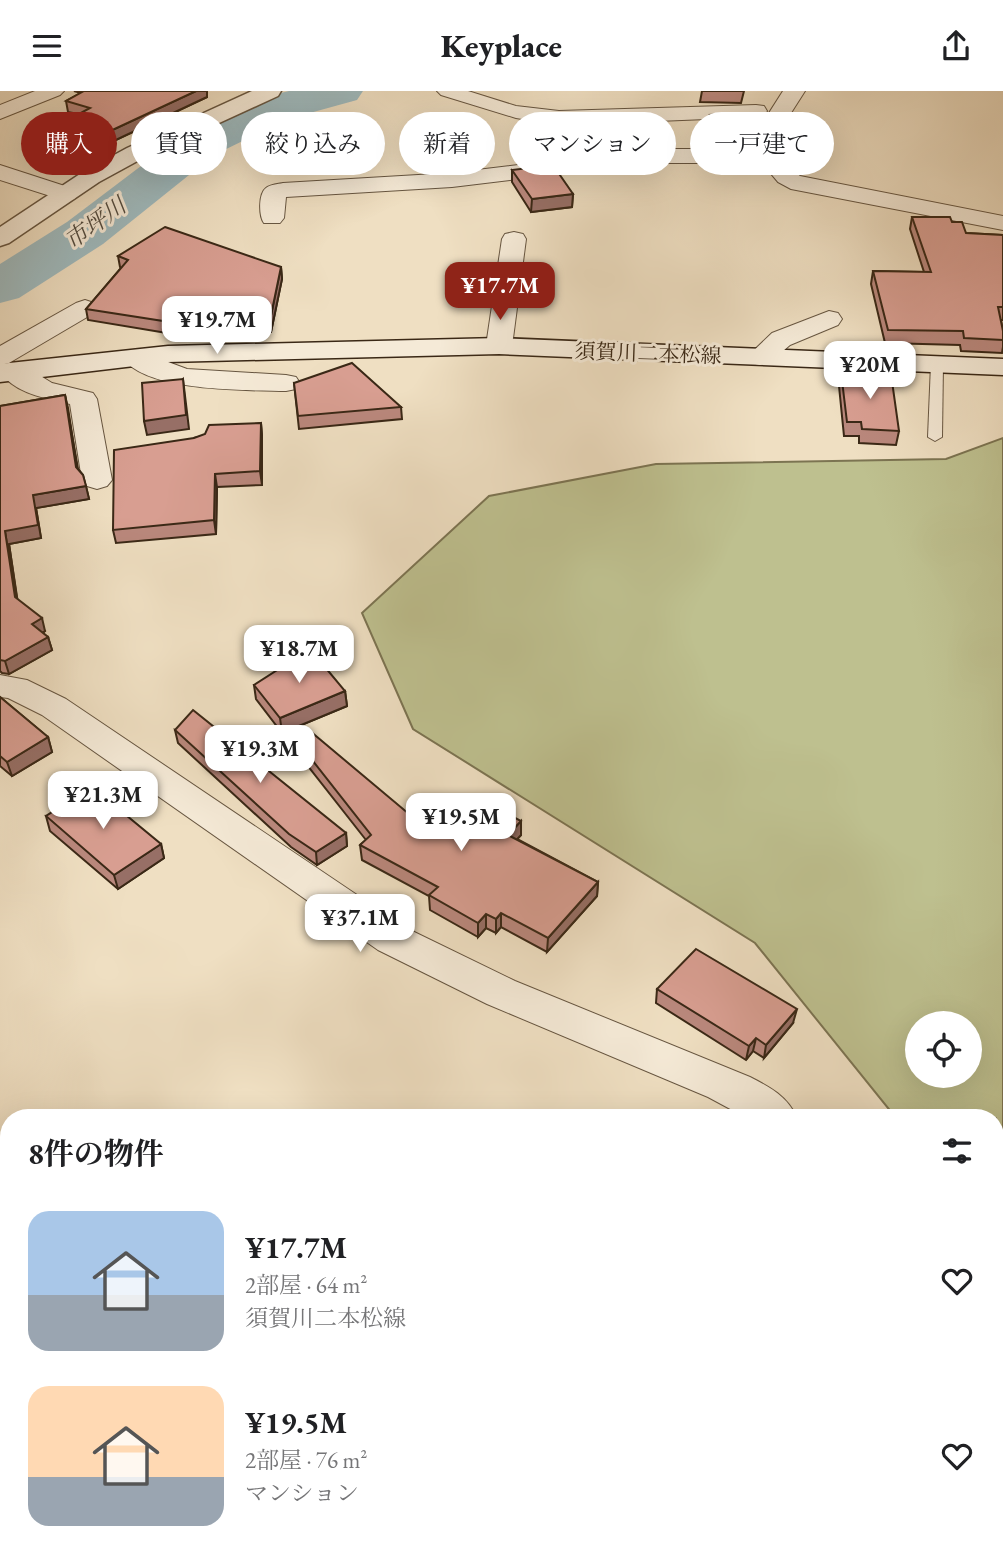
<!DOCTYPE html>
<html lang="ja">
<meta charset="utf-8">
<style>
:root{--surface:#fff;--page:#f6f6f6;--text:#202124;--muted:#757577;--accent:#8f2418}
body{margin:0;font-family:"EB Garamond","Noto Serif JP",serif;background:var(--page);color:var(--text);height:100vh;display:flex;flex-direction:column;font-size:26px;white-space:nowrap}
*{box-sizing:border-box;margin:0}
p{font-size:23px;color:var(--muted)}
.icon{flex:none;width:38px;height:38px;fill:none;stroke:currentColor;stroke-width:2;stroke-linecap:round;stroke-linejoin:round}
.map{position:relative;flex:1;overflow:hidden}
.sheet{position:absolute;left:0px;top:1018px;width:1004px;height:450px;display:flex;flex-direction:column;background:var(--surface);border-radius:28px 28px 0 0;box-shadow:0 7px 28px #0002}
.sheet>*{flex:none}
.banner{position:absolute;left:21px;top:21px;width:962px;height:63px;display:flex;gap:14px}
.tools{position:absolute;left:905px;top:920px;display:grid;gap:14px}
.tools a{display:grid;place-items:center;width:77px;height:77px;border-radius:50%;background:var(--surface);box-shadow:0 7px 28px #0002;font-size:35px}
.price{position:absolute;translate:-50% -60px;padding:0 16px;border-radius:14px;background:#fff;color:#222;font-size:23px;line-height:46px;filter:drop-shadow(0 2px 4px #0008)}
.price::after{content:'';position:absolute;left:50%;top:42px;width:21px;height:16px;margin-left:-10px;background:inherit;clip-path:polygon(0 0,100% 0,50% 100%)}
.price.selected{background:var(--accent);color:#fff}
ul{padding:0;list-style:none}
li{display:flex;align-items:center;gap:21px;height:175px;padding:0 28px}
li span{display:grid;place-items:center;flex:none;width:196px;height:140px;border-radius:21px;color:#555}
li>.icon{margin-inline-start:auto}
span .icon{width:84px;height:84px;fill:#fffc;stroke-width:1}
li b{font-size:30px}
h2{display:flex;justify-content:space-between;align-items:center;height:84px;padding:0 28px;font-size:30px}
.pill{padding:0 24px;border-radius:32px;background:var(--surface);box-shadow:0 7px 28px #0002;font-size:24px;line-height:63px}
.pill.selected{background:var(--accent);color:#fff}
header{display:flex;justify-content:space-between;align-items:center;height:91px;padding:0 28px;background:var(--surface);font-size:32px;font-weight:800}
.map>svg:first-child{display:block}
.green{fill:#bec08f;stroke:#7c7452;stroke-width:2;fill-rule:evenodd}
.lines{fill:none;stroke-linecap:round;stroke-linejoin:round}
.river{fill:#9fbabe;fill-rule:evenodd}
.service-casing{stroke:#675641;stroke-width:2}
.minor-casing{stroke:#675641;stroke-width:2}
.tertiary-casing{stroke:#675641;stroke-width:3}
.secondary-casing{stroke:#3a2816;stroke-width:3}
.service{fill:#f5ead7;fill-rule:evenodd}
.minor{fill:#f5ead7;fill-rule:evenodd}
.tertiary{fill:#f5ead7;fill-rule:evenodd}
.secondary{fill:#f5ead7;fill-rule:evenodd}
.wall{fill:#ba887d;stroke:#3a2816;stroke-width:2}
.shaded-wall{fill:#976f66;stroke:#3a2816;stroke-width:2}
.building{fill:#d89e91;stroke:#3a2816;stroke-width:2}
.labels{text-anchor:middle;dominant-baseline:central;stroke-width:6;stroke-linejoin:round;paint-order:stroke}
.far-street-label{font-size:21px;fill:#3a2816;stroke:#f5ead7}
.far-water-label{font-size:23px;font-style:italic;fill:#534c40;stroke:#f5ead7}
</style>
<header><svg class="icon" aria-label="menu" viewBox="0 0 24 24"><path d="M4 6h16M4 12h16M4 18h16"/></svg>Keyplace<svg class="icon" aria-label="share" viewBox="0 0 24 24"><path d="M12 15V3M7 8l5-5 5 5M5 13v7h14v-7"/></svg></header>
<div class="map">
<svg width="1003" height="1467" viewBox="0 0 1003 1467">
<rect width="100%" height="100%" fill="#efdfc2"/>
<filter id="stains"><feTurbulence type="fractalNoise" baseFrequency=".00286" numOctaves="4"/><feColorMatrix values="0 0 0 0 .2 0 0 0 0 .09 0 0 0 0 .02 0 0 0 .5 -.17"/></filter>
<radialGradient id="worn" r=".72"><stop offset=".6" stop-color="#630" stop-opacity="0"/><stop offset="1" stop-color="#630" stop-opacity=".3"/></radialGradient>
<!-- green -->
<path class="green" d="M1003,347v814l-7,-9v-125h-100l-141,-175 -342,-214 -51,-116 127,-117 167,-32 290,-5zM917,933h53v52h-53z"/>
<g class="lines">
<!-- river -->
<path class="river" d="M289,0h74l-6,9 -69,19 -74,36 -111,89 -84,54 -19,5v-39l67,-42 115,-87 74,-36z"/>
<defs>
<path id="service" d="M937,269l6,4 -1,73 -7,4 -7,-4 3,-73z"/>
<g id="minor">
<path d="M35,0h29l-4,4 -60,24v-14z"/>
<path d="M437,0h31l48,15 43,5 197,-6 8,1 3,5 -3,5 -8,1 -197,8 -43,-7 -75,-23z"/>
<path d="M783,0h22l-30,47 10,25 15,13 203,40v14l-212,-41 -13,-7 -16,-19h-112l-198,24 -166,10 -2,21 -4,5h-16c-5,-6 -6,-29 2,-35 3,-3 12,-4 17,-5l169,-10 198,-24h106l-3,-11z"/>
<path d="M0,74l74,24 4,5 -4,5 -8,2 -66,-21z"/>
<path d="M514,141l9,2 3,5 -14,107 -4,6 -9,2 -9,-2 -4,-6 16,-107 3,-5z"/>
<path d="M85,209l9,3 4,5 -4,5 -85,50 -9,2v-19l76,-43z"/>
<path d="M829,220l9,2 4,6 -4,6 -48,20 -21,18 -9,2 -9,-2 -4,-6 25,-24z"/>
<path d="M136,259l51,19 99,6 10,2 4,6 -4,6 -10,2c-39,-1 -140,1 -163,-33l4,-6z"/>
<path d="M13,272l10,2 29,18 41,10 4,6 15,81 -5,6 -10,3 -10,-3 -5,-6 -12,-76c-22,-5 -59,-11 -70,-34l3,-5z"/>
<path d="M0,584l27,5 39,19 340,229 109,53 235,96c20,10 38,20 47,41h-50l-39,-21 -221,-93 -109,-54 -336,-235 -34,-17 -8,-1z"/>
<path d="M591,1460h57l3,7h-57z"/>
</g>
<path id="tertiary" d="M252,0h29l-3,5 -135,62 -44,24 -90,61 -9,3v-19l83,-55 44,-24z"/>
<path id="secondary" d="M499,247l504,21v16l-504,-21 -331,8 -168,20v-18l168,-18z"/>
</defs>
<!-- service casing -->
<use href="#service" class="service-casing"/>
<!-- minor casing -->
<use href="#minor" class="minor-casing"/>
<!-- tertiary casing -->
<use href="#tertiary" class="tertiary-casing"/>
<!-- secondary casing -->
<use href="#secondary" class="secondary-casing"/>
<!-- service -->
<use href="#service" class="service"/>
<!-- minor -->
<use href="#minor" class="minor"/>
<!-- tertiary -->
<use href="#tertiary" class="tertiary"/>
<!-- secondary -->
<use href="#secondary" class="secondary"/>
</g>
<!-- wall -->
<g class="wall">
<path d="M74,0h133v6l-157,74 -11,-23 -2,-11 41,-23 -10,-2 -2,-11 15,-8z"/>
<path d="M702,0h42l-3,12 -41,-1z"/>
<path d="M735,23l-1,7 -9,25h-3l-12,-24v-7z"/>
<path d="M512,79l61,24 -1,13 -41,5 -19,-30z"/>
<path d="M912,126l40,5 14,11 37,2v85h-2l2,11v16l-1,6 -41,-2 -1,-6 -75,-2 -14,-59 2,-13 51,1 -14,-43z"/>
<path d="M118,165l163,11 1,12 -11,53h-80v5l-103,-17 -2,-11 35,-41 -1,-1z"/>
<path d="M841,281l58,59 -3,14 -37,-2v-7h-15l-5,-50z"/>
<path d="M294,292l107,24 1,12 -103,10z"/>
<path d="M65,304l13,74 5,6 6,24 -53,9 5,30 -32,6 8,55 28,32 -2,2 5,4 4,13 -43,24 -7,-1 -2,-2v-265z"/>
<path d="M261,332l1,13v49l-45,2 -1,47 -100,9 -3,-13 81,-92z"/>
<path d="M254,594l91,6 2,15 -65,27 -26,-34z"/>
<path d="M0,606l48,40 4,15 -40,24 -12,-10z"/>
<path d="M175,639l171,103 1,13 -30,19 -26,-18 -113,-104z"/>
<path d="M298,651l136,93 87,-14v14l-4,4 81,43 -1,14 -50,56 -46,-25 -5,6 -10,-5 -8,9 -48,-27 -1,-14 -67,-36 -2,-15 6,-5 -66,-84z"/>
<path d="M46,725l115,28 3,14 -46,31 -68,-58z"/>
<path d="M657,898l136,34 -29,35 -11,-7 -7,9 -90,-57z"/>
<path d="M908,1460h88l7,7h-88z"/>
</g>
<!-- shaded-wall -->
<g class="shaded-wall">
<path d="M196,0h11v6l-157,74 -2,-11z"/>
<path d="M735,23l-1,7 -9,25 1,-6z"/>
<path d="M573,103l-1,13 -41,5 1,-13z"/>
<path d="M281,176l1,12 -11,53 -1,-12z"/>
<path d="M183,288l6,50 -42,6 -3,-14z"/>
<path d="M65,304l3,13 11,72 -3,-13z"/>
<path d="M261,332l1,13v49l-2,-14z"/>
<path d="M215,383l2,13 -1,47 -2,-14z"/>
<path d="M86,395l3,13 -53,9 5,30 -32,6 10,66 -4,-13 -10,-66 28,-36z"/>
<path d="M42,527l3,13 -10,6 -3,-13z"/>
<path d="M48,546l4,13 -43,24 -4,-13z"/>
<path d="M345,600l2,15 -65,27 -2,-15z"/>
<path d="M48,646l4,15 -40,24 -5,-14z"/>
<path d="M521,730v14l-13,14v-14z"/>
<path d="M346,742l1,13 -30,19 -1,-13z"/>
<path d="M161,753l3,14 -46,31 -4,-14z"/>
<path d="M598,791l-1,14 -50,56 1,-14z"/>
<path d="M501,822v14l-5,6v-14z"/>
<path d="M486,823v14l-8,9v-14z"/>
<path d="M797,918l-4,14 -29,35 2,-13z"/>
<path d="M756,947l-3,13 -7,9 3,-14z"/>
<path d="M276,1460h3l1,7h-3z"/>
</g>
<!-- building -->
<g class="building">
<path d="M84,0h112l-148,69 -11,-23 53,-29 -24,-7z"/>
<path d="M735,23l-9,26h-4l-12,-25z"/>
<path d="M553,74l20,29 -41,5 -20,-29z"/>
<path d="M912,126h38l2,5h10l4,11 37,2v72h-5l5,24v9l-39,-2 -1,-7 -75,-1 -15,-59 58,1z"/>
<path d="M165,136l116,40 -11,53h-81v5l-103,-16 42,-49 -10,-4z"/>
<path d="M352,272l49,44 -103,9 -4,-33z"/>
<path d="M841,281l50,2 8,57 -37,-2 -1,-7h-14z"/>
<path d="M183,288l3,36 -42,6 -2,-38z"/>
<path d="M65,304l11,72 7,8 3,11 -53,9 5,30 -33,6 10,66 27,21 -10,6 16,13 -43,24 -5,-1v-254z"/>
<path d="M261,332l-1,48 -45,3 -1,46 -101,10 1,-80 80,-12 11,-4 4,-9z"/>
<path d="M310,558l35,42 -65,27 -26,-33z"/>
<path d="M0,606l48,40 -41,25 -7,-6z"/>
<path d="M193,619l153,123 -30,19 -27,-18 -114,-104z"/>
<path d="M310,640l124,104 40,-39 47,25 -13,14 90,47 -50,56 -47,-25 -5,6 -10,-5 -8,9 -49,-28 9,-8 -78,-42 11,-10 -73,-93z"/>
<path d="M92,696l69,57 -47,31 -68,-59z"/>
<path d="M696,858l101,60 -31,36 -10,-7 -7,8 -92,-57z"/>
<path d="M996,1412l7,7v48h-69l-7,-7h69z"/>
<path d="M120,1460h156l1,7h-156z"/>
</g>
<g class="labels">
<!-- far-street labels -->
<g class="far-street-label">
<text transform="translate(648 262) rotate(2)">須賀川二本松線</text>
</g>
<!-- far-water labels -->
<g class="far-water-label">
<text transform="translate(95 132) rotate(-36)">市坪川</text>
</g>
</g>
<rect width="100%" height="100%" filter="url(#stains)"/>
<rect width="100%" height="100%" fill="url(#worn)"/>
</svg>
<div class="tools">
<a><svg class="icon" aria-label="locate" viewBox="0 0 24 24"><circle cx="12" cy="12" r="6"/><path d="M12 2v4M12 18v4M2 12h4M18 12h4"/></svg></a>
</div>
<b class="price selected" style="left:500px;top:231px">¥17.7M</b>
<b class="price" style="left:217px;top:265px">¥19.7M</b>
<b class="price" style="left:870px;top:310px">¥20M</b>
<b class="price" style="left:299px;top:594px">¥18.7M</b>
<b class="price" style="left:260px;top:694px">¥19.3M</b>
<b class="price" style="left:103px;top:740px">¥21.3M</b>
<b class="price" style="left:461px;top:762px">¥19.5M</b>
<b class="price" style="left:360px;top:863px">¥37.1M</b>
<div class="banner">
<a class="pill selected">購入</a>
<a class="pill">賃貸</a>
<a class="pill">絞り込み</a>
<a class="pill">新着</a>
<a class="pill">マンション</a>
<a class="pill">一戸建て</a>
</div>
<section class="sheet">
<h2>8件の物件<svg class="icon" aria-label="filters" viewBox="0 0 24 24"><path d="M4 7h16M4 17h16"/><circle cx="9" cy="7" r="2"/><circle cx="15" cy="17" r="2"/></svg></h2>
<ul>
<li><span style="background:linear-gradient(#a9c7e8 60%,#9aa5b1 0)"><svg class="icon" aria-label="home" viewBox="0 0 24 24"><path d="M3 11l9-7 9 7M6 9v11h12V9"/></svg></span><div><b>¥17.7M</b><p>2部屋 · 64 m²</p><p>須賀川二本松線</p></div><svg class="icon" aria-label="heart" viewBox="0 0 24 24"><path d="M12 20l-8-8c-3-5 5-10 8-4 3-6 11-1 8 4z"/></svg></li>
<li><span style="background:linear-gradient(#ffd9b3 65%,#9aa5b1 0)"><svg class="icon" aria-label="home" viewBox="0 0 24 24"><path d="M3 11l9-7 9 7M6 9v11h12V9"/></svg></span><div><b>¥19.5M</b><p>2部屋 · 76 m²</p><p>マンション</p></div><svg class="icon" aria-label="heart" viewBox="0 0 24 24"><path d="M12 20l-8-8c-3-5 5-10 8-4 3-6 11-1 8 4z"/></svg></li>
</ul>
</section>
</div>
